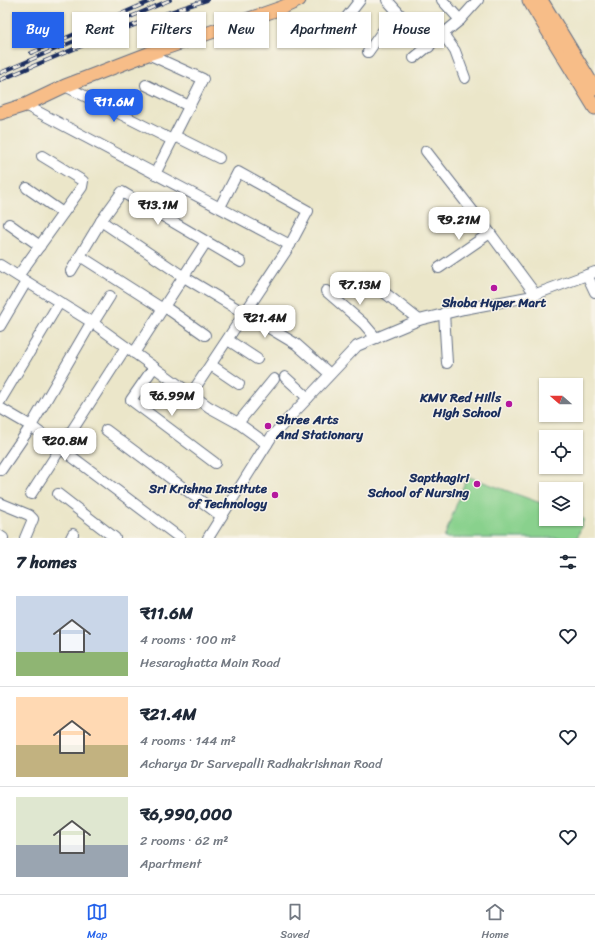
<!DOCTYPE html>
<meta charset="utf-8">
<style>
:root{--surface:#fff;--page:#f2f2f3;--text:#1f2937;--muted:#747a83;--line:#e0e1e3;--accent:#2563eb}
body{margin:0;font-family:Sriracha,sans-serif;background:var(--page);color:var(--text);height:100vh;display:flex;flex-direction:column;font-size:15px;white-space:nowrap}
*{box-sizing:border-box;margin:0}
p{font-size:13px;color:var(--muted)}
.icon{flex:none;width:22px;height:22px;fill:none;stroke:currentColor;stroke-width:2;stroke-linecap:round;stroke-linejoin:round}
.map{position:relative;height:538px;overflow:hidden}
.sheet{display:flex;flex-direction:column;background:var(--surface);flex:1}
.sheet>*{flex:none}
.hud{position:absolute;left:12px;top:12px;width:571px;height:36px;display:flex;gap:8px}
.needle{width:26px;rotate:290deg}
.controls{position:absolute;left:539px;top:378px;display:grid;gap:8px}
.controls a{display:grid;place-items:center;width:44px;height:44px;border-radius:0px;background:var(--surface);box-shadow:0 1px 3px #0004;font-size:20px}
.price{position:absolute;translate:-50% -34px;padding:0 9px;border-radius:8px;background:#fff;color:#222;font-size:13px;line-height:26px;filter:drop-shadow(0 1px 2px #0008)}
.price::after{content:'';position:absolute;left:50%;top:24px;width:12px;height:9px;margin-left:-6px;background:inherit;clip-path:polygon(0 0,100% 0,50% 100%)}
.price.on{background:var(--accent);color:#fff}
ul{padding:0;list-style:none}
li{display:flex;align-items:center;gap:12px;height:100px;padding:0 16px}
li+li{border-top:1px solid var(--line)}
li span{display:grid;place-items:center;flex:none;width:112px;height:80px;border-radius:0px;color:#555}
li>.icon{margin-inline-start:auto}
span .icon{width:48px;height:48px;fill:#fffc;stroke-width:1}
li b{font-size:17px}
h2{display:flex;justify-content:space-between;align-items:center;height:48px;padding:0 16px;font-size:17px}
.tag{padding:0 14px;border-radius:0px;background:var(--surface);box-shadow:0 1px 3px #0004;font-size:14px;line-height:36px}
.tag.on{background:var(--accent);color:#fff}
.menu{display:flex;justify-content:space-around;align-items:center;height:56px;border-top:1px solid var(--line);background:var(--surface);font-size:11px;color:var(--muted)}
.menu a{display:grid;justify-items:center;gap:2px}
.menu .on{color:var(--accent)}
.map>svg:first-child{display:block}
.green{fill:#89d18d;stroke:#528076}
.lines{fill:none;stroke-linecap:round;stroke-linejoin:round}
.minor-casing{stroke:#646f83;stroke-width:12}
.major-casing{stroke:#646f83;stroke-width:15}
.minor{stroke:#fff;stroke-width:10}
.major{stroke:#f7bd88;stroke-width:13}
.rail-casing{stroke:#1b2f5e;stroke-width:4}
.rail{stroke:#f7f3e8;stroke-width:2.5;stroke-dasharray:8;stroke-linecap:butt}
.poi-dot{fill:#b5179e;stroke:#f7f3e8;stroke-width:1.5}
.labels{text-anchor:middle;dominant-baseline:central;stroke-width:3;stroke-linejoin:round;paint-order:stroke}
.poi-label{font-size:13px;font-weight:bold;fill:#1b2f5e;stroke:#f7f3e8;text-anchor:end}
</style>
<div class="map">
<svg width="595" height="538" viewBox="0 0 595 538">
<rect width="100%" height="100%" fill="#f7f3e8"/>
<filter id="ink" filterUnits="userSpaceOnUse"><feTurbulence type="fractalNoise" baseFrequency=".025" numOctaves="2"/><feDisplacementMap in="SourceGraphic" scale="8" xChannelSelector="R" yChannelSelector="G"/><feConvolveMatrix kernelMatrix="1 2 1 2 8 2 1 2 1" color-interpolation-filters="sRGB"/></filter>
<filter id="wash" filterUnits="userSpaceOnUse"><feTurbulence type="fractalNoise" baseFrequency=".012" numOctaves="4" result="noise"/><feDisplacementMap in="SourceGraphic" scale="16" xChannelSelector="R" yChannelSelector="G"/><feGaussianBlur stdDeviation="0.9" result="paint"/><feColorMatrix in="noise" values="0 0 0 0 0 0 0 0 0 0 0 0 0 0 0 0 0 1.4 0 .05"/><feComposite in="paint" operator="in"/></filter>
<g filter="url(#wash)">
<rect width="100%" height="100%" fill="#ebe6c9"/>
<!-- green -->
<path class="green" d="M467,476l79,29v14h30v-3l8,3 -7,19h-133z"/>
</g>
<g filter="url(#ink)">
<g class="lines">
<defs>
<g id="minor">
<path d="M387,0l42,47"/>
<path d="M442,0l18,20"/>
<path d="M336,31l24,-31"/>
<path d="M443,34l12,17 10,27"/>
<path d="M368,52l29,-41"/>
<path d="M148,54l55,25 -48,95"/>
<path d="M414,58l46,-38 18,-20"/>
<path d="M146,85l43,21"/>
<path d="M65,86l107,54"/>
<path d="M25,105l265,140"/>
<path d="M175,136l44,22"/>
<path d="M426,151l64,82 46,62"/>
<path d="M27,188l36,25"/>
<path d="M101,221l83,56 112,67 34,30"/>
<path d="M9,224l31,22"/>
<path d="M80,256l83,53"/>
<path d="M0,265l93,58 116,84 29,16 29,21"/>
<path d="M439,268l51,-35"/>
<path d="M71,271l30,-50 21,-29 119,70"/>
<path d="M587,275l8,17"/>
<path d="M18,276l64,-89 1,-6 -41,-25"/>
<path d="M375,285l44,35"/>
<path d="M326,291l38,33 12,14"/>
<path d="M165,307l40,28"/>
<path d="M444,313l3,50"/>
<path d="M93,323l17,-27"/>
<path d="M0,326l26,-44"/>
<path d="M228,340l29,19"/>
<path d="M134,353l72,-111"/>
<path d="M211,365l28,19"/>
<path d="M154,367l-23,33 84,63"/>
<path d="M285,377l23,21"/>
<path d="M191,394l99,-149 18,-34 -70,-39 -18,35"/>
<path d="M0,401l59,-98"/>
<path d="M0,408l31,18 149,112"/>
<path d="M238,423l36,-44"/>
<path d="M106,430l115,86"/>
<path d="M1,470l30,-44 60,-103"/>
<path d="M31,494l95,-147"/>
<path d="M58,494l57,44"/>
<path d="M0,503l29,12 4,4 -8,19"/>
<path d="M0,536l3,2"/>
<path d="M71,538l2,-4"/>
<path d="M208,538l64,-102 85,-90 62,-26 45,-11 64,-12 67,-25"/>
</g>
<g id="major">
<path d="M529,0l66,108"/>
<path d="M541,0l54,89"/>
<path d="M0,113l25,-8 40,-19 83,-32 133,-46 18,-8"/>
</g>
</defs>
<!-- minor casing -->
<use href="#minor" class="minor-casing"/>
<!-- major casing -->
<use href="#major" class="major-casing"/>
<!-- minor -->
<use href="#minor" class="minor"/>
<!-- major -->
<use href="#major" class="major"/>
<defs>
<g id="rail">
<path d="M31,53l122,-53"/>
<path d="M0,73l170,-73"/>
<path d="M0,80c69,-29 135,-58 207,-80"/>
</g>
</defs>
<!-- rail casing -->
<use href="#rail" class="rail-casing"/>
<!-- rail -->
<use href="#rail" class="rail"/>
</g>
</g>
<!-- markers -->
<g class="poi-dot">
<circle cx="494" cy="288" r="4"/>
<circle cx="509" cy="404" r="4"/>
<circle cx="268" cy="426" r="4"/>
<circle cx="477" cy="484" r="4"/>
<circle cx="275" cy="495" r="4"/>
</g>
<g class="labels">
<!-- poi labels -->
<g class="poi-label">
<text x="494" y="302" text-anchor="middle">Shoba Hyper Mart</text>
<text x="501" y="397">KMV Red Hills<tspan x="501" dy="15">High School</tspan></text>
<text x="276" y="419" text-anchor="start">Shree Arts<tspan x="276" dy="15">And Stationary</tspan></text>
<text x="469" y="477">Sapthagiri<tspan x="469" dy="15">School of Nursing</tspan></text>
<text x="267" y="488">Sri Krishna Institute<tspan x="267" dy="15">of Technology</tspan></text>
</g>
</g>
</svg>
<div class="controls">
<a><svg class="needle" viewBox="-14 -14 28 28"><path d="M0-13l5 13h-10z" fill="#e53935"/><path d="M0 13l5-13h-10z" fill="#747a83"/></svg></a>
<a><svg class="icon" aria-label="locate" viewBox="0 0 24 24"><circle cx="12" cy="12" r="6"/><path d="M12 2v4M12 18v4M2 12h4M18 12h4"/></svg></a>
<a><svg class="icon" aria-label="layers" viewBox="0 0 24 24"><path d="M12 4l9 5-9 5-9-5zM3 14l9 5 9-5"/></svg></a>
</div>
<b class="price on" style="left:114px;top:123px">₹11.6M</b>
<b class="price" style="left:158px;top:226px">₹13.1M</b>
<b class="price" style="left:459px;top:241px">₹9.21M</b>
<b class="price" style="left:360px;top:306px">₹7.13M</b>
<b class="price" style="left:265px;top:339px">₹21.4M</b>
<b class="price" style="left:172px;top:417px">₹6.99M</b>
<b class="price" style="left:65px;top:462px">₹20.8M</b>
<div class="hud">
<a class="tag on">Buy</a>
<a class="tag">Rent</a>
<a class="tag">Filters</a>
<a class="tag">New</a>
<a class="tag">Apartment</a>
<a class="tag">House</a>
</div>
</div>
<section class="sheet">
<h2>7 homes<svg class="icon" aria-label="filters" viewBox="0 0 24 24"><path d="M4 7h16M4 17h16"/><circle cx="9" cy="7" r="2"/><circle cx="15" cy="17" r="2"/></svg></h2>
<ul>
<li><span style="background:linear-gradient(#c9d6e8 70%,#8fb573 0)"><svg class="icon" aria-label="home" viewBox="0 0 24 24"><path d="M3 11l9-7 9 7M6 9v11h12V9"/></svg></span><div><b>₹11.6M</b><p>4 rooms · 100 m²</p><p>Hesaraghatta Main Road</p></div><svg class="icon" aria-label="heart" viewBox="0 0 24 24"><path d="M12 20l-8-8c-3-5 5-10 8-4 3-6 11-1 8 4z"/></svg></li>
<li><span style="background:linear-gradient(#ffd9b3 60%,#c2b280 0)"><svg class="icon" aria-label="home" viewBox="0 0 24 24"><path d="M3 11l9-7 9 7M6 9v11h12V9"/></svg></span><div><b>₹21.4M</b><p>4 rooms · 144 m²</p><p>Acharya Dr Sarvepalli Radhakrishnan Road</p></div><svg class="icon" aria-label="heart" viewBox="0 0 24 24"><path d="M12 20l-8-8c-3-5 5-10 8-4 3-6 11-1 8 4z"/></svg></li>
<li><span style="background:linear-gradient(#dfe7d0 60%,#9aa5b1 0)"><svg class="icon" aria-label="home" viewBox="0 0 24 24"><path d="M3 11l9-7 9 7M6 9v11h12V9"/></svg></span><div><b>₹6,990,000</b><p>2 rooms · 62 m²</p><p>Apartment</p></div><svg class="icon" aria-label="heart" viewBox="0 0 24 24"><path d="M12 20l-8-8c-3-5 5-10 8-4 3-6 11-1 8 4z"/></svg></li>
</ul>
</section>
<nav class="menu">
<a class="on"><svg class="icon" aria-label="map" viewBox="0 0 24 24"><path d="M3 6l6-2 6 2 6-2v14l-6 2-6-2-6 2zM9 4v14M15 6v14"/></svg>Map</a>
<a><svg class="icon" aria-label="saved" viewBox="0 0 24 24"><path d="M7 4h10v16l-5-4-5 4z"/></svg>Saved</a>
<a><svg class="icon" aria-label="home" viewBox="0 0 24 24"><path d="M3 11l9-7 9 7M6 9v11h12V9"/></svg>Home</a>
</nav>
